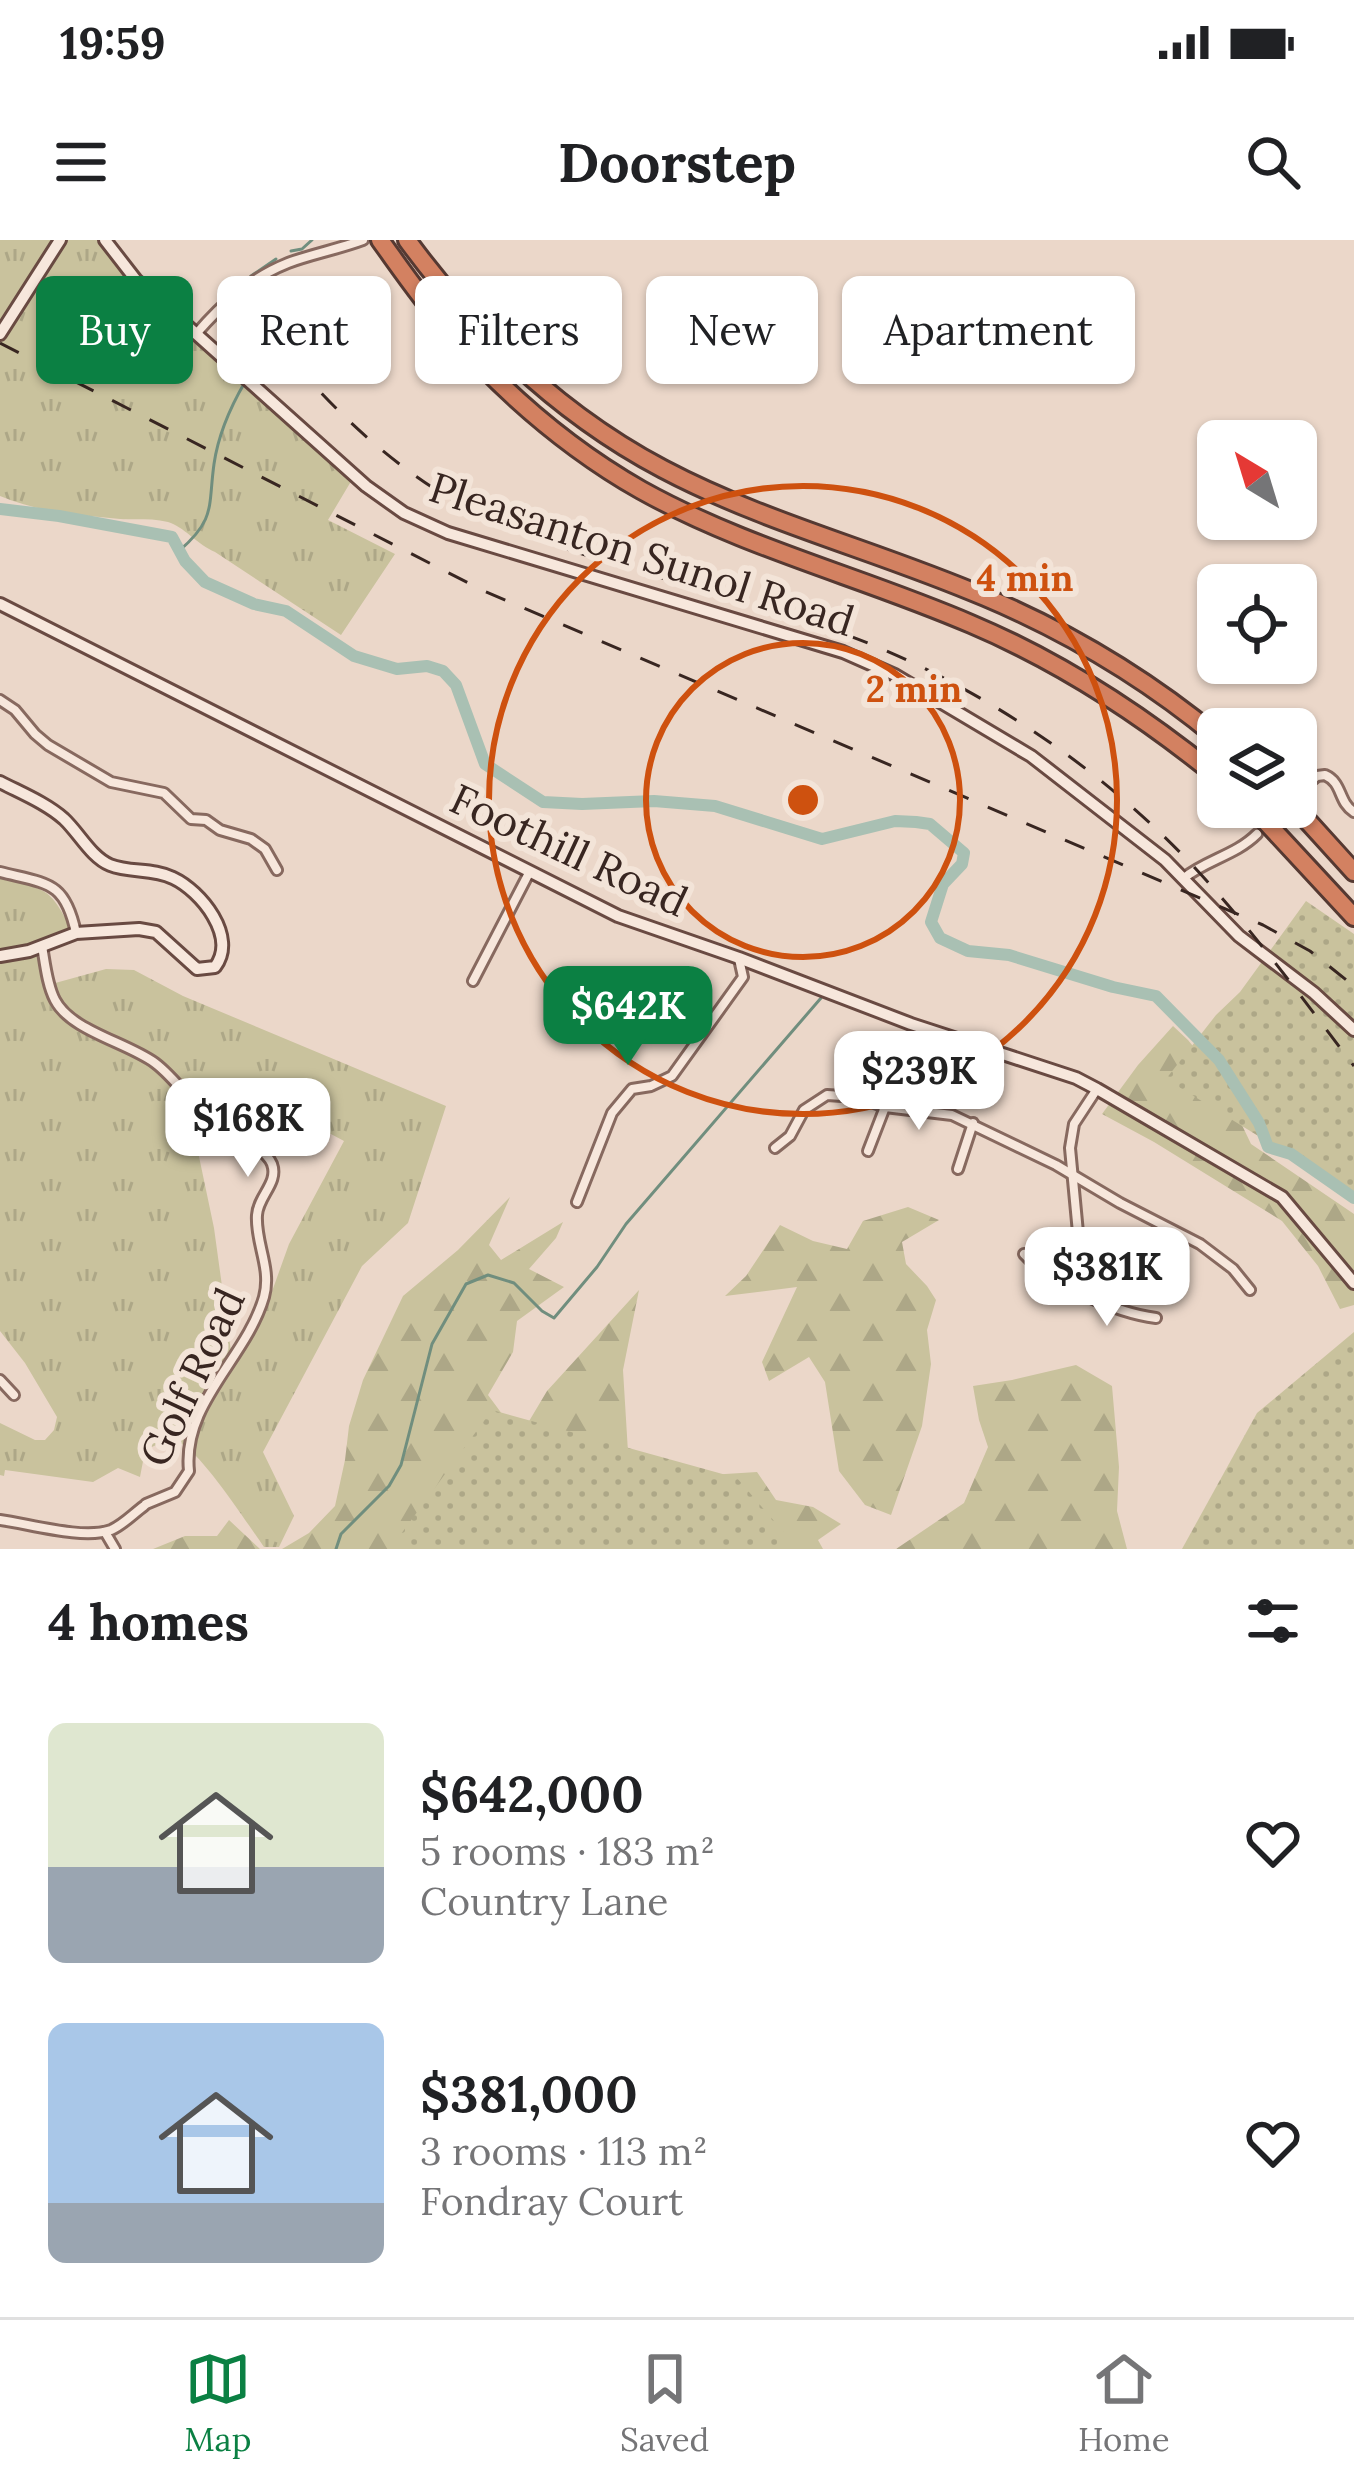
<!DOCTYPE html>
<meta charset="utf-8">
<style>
:root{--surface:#fff;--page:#f2f2f2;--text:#202124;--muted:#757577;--line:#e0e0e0;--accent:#0b8043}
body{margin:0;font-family:Lora,serif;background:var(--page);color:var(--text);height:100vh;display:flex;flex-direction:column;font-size:45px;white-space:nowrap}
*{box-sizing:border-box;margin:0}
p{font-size:39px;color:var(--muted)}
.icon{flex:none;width:66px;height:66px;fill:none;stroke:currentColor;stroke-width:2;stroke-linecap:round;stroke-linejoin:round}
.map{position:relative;height:1309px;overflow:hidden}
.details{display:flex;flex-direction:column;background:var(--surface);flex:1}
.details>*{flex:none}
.hud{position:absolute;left:36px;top:36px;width:1284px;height:108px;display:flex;gap:24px}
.needle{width:78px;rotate:322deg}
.tools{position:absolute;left:1197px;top:180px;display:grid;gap:24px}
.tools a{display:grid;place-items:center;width:120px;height:120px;border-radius:18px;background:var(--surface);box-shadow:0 3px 9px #0004;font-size:60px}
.price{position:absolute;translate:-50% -102px;padding:0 27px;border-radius:24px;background:#fff;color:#222;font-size:39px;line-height:78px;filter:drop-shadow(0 3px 6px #0008)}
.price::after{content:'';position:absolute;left:50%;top:72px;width:36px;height:27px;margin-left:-18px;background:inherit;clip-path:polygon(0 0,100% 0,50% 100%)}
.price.current{background:var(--accent);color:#fff}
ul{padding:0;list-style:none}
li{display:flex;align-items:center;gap:36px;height:300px;padding:0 48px}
li span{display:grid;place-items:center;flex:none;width:336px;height:240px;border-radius:18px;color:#555}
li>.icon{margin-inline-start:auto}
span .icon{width:144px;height:144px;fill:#fffc;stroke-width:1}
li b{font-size:51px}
h2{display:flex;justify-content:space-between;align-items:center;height:144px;padding:0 48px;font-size:51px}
.chip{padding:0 42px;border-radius:18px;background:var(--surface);box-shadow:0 3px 9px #0004;font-size:42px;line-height:108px}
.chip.current{background:var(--accent);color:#fff}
.status{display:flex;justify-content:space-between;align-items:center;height:84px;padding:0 60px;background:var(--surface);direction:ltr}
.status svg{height:33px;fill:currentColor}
header{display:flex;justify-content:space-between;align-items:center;height:156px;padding:0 48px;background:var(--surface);font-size:54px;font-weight:700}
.menu{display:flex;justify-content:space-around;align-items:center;height:168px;border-top:3px solid var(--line);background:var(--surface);font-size:33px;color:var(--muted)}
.menu a{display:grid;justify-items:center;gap:6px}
.menu .current{color:var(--accent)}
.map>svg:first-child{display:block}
.grass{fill:url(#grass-tufts);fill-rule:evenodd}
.forest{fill:url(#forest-firs)}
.park{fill:url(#park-dots)}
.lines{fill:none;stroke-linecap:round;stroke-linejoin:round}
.stream{stroke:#708e7e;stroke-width:3}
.river{stroke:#a9c0b3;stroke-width:12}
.street-tunnel{stroke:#c7b4a7;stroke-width:8;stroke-dasharray:8 4;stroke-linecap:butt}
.street-casing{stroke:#87695f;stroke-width:14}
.secondary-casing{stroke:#694a42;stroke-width:16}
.highway-casing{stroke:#553932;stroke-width:22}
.street{stroke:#f7e7dc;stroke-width:8}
.secondary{stroke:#f7e7dc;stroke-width:10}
.highway{stroke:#d38161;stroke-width:16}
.rail{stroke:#382621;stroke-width:3;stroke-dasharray:21 21;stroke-linecap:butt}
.ring{fill:none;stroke:#ce510f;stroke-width:6}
.labels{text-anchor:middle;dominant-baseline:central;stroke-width:12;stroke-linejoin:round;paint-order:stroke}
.street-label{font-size:42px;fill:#382621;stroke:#f3e4d8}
.centre{fill:#ce510f;stroke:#f3e4d8;stroke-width:6}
.ring-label{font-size:36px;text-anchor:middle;font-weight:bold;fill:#ce510f;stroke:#f3e4d8;stroke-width:12;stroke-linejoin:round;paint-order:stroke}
</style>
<div class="status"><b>19:59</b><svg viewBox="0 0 49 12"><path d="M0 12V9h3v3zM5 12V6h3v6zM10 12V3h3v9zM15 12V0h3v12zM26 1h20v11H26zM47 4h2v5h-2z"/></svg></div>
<header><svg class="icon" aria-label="menu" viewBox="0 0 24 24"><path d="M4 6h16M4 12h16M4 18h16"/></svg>Doorstep<svg class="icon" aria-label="search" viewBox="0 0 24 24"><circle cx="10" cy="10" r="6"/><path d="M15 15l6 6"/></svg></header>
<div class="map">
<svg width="1354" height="1309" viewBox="0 0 1354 1309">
<defs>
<pattern id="grass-tufts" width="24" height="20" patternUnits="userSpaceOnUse" patternTransform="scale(3)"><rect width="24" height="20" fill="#c9c29d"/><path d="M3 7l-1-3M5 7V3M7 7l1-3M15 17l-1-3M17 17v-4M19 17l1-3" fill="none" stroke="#ada787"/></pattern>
<pattern id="forest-firs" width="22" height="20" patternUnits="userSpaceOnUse" patternTransform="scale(3)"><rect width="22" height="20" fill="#c9c29d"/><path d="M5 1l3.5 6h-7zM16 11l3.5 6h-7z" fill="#ada787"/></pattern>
<pattern id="park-dots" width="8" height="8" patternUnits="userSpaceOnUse" patternTransform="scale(3)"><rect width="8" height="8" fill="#c9c29d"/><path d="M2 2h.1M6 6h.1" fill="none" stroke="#ada787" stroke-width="1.8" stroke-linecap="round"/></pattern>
</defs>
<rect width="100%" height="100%" fill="#ebd7c9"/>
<!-- grass -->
<g class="grass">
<path d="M0,0h109l38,44 209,189 -28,47 67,34 -54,81 -126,-83c-17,-7 -32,-26 -47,-30 -16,-4 -32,-2 -48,-3 -40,-4 -82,-7 -120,-23z"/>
<path d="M0,638c49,12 49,9 73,54l-36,12 11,41 58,-16 28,1 49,26 263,110 -38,117 -46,43 -99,186 31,64 -15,31h-15c-15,-21 -63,-95 -84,-104 -13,-5 -25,2 -35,8l-5,26 -22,-9 -25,14 -88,-12 -1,6 -4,-1v-52l35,17h10l9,-10 3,-13 -32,-54 -25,-32zM256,854l88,47 -55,103 -24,67 -32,55 -19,-138 -21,-100 27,-33z"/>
</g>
<!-- forest -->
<g class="forest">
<path d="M1173,786l15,14 33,41 30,63 103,70v91l-14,4 -22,-43 -36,-45 -128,-79 -52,-28 36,-49z"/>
<path d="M510,957l-21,48 12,15 62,-38 -7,16 -27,31 35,18 -47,34 -4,31 -25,43 20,27 -109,127h-117l27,-16 26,-27 10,-46 4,-34 14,-46 40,-84 55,-46z"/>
<path d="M908,967l31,13 -37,22 4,22 21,22 9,14 -9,30 4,34 -9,62 -31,89 -26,-10 -26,-34 -14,-89 -16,-25 -40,24 -7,-19 35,-75 -72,9 21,-20 34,-51 33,16 34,8 16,-28z"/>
<path d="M639,1050l-16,80 5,82 -226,97 92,-69 53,-89z"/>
<path d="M1076,1125l36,21 7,81 -2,44 10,38h-231l68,-46 24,-56 -9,-27 -6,-34 39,-6z"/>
<path d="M757,1232l19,28 37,7 28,17 -23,16 5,9h-72l-42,-74z"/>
<path d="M229,1280l31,29h-107l32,-13h32z"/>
</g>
<!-- park -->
<g class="park">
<path d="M1306,661l48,33v261l-188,-116 50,-64 24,-23z"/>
<path d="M1354,1092v217h-172l75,-136z"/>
<path d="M492,1170l245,68 61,71h-408z"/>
</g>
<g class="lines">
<!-- stream -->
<g class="stream">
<path d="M291,11l11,-2 10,-9"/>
<path d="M251,36l25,-17"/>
<path d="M250,134l6,-39"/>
<path d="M179,311c37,-32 29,-44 35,-87 4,-28 17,-58 31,-82"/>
<path d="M336,1309l5,-15 48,-48 12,-21 31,-121 34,-60 22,-9 26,8 28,28 12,7 43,-51 29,-43 195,-226"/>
</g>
<!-- river -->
<path class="river" d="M0,269l59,7 113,21 13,24 20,21 49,22 32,7 68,45 43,13 30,-3 16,5 13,14 29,79 58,38 39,2 72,-3 61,5 107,33 73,-18 21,1 14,2 34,29 -2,11 -19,20 -12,38 9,16 28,13 41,4 104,32 43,9 63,64 40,63 9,24 23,7 63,44"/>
<!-- street-tunnel -->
<path class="street-tunnel" d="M1257,594l26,-27"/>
<defs>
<g id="street">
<path d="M196,94c26,-30 54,-56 92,-71 24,-9 51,-14 75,-23"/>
<path d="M0,460l15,10 20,24 13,11 63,37 53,11 27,26 15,1 14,10 31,9 14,10 12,21"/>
<path d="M1299,551l18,-15 8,-1c18,8 13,27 29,37"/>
<path d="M0,632c48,12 65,9 76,61"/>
<path d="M1184,638c22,-18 52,-23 73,-44"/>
<path d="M42,706c3,17 5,39 13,54 16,31 71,42 100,63 24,18 40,47 65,65 15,11 44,17 52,36 7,19 -14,32 -15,51 -2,28 15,53 7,82 -18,62 -82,106 -75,174l-14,21 -29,12"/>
<path d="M473,741l56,-108"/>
<path d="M775,908l15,-12 14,-26 23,-15 30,2 28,10 67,8 104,50 64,38 80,41 33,25 17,21"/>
<path d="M868,911l17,-44"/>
<path d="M958,929l15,-46"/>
<path d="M577,962l35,-89 20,-24 19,-3 21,-10 71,-99 -4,-18"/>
<path d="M1024,1014c27,30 92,59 132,64"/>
<path d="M1076,1049l4,-35 -10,-106 4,-24 23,-35"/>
<path d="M0,1140l14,15"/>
<path d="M0,1280c30,4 83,20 111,10 12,-5 22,-16 33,-24"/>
<path d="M105,1292l10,17"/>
</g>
<g id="secondary">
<path d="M105,0l31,40 230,206 38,27 44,20 395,119 52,23 136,81 134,104 74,76 75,57 40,37"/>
<path d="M0,94l60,-94"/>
<path d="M0,364l618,312 121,42 172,66 165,54 21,11 185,108 72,86"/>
<path d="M0,542c21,11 46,21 64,37 15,14 27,38 46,46 20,8 43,3 63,13 28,13 65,59 42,89l-18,2 -41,-37 -17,-3 -63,4 -47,18 -29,5"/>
</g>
<g id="highway">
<path d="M380,0c21,29 42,60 66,87 56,64 121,121 195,163 104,58 221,87 330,134 90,38 171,91 247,153"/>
<path d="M407,0c69,94 152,174 256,229 102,54 215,82 322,128 83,35 163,83 233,141"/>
<path d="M1252,567l102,110"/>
<path d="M1295,567l59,65"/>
</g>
</defs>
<!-- street casing -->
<use href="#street" class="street-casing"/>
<!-- secondary casing -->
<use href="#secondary" class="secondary-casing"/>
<!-- highway casing -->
<use href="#highway" class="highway-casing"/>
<!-- street -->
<use href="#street" class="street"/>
<!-- secondary -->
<use href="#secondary" class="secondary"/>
<!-- highway -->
<use href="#highway" class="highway"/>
<!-- rail -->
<g class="rail">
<path d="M242,56c62,86 135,164 230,215 51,26 107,42 162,59 93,27 188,50 275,91 115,54 221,132 304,227 50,56 95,118 141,178"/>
<path d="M0,103l484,248 779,334 47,26 44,35"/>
</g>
</g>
<!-- distance rings -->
<g class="ring">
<circle cx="803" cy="560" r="157"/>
<circle cx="803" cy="560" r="314"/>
</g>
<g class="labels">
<!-- street labels -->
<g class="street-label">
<text transform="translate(642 314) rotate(18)">Pleasanton Sunol Road</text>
<text transform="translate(569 610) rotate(25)">Foothill Road</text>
<text transform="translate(192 1137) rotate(-65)">Golf Road</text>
</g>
</g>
<circle cx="803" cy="560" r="18" class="centre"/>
<g class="ring-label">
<text x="1025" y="351">4 min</text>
<text x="914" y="462">2 min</text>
</g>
</svg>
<div class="tools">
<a><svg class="needle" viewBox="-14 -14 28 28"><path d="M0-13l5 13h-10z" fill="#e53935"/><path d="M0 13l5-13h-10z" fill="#757577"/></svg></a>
<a><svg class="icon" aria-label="locate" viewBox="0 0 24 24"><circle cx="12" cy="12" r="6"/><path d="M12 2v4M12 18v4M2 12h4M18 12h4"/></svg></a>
<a><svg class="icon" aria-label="layers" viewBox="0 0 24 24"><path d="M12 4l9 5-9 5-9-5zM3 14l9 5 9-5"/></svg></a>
</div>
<b class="price current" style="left:628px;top:828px">$642K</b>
<b class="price" style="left:919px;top:893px">$239K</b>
<b class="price" style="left:248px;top:940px">$168K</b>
<b class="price" style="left:1107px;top:1089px">$381K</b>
<div class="hud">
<a class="chip current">Buy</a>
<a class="chip">Rent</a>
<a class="chip">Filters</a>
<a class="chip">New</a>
<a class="chip">Apartment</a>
</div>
</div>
<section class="details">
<h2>4 homes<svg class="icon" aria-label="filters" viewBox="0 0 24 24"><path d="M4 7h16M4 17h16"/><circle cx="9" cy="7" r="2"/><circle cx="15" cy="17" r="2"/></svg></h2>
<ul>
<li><span style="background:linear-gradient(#dfe7d0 60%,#9aa5b1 0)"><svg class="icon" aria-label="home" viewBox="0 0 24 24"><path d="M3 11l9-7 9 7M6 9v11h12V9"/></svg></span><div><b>$642,000</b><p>5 rooms · 183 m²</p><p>Country Lane</p></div><svg class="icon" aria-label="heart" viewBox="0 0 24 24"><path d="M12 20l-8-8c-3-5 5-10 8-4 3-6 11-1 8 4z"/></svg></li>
<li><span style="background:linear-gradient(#a9c7e8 75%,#9aa5b1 0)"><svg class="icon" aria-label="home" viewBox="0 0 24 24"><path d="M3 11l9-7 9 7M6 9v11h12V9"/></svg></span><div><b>$381,000</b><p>3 rooms · 113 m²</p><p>Fondray Court</p></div><svg class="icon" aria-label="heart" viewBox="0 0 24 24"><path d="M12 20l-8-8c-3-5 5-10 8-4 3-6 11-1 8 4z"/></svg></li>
</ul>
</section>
<nav class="menu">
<a class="current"><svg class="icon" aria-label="map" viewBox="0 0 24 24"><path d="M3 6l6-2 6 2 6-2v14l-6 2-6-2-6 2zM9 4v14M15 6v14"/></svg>Map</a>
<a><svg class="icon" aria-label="saved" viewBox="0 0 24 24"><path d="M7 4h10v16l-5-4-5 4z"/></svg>Saved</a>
<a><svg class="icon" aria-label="home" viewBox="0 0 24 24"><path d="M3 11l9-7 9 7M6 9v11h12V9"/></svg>Home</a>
</nav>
